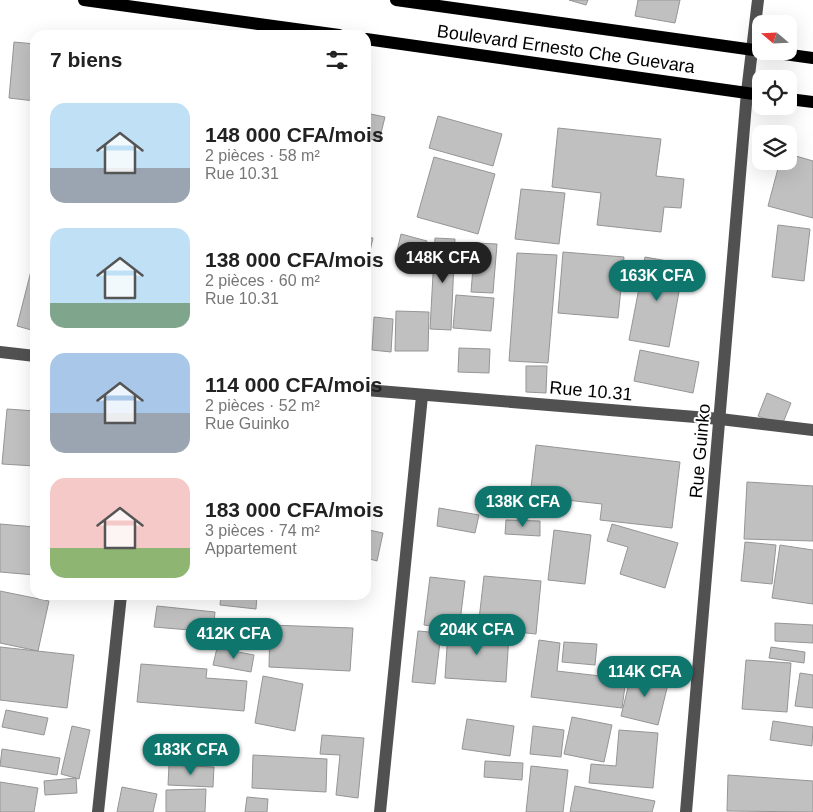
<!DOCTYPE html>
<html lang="fr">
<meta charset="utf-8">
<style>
:root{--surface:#fff;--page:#f6f6f6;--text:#222;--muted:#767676;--accent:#0f766e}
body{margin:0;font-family:Arial,sans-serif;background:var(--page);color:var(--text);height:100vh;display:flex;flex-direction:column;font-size:19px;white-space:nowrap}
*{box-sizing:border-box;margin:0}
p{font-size:16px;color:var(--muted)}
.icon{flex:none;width:28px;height:28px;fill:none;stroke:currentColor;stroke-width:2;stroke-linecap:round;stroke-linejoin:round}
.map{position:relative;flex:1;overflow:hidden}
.details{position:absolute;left:30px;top:30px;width:341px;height:570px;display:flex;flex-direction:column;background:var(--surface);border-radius:15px;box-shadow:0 5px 20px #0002}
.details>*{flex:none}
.needle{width:32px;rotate:289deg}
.fabs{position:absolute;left:752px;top:15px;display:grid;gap:10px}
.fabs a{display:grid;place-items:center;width:45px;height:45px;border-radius:10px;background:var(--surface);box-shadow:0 5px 20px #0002;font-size:25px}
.price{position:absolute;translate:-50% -42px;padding:0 11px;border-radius:18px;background:var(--accent);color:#fff;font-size:16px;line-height:32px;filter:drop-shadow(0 1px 2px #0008)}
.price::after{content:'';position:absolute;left:50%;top:30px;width:15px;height:11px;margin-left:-8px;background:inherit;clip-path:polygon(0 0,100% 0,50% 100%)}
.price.selected{background:#222;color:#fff}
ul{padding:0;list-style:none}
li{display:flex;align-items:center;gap:15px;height:125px;padding:0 20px}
li span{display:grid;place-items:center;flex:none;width:140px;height:100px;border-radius:15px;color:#555}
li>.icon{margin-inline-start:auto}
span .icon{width:60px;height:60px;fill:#fffc;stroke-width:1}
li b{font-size:21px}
h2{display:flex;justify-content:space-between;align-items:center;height:60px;padding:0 20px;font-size:21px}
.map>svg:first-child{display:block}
.building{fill:#c0c0c0;stroke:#959595}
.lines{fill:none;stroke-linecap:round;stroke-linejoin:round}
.minor{stroke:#515151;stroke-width:12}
.major{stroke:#000;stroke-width:12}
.labels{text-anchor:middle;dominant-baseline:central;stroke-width:4;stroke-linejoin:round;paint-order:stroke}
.street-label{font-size:18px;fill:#000;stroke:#fff}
</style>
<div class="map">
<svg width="813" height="812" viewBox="0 0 813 812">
<rect width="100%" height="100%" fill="#fff"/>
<!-- building -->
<g class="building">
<path d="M569,0h19l-2,5z"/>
<path d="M638,0h42l-5,23 -40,-7z"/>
<path d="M14,42l21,2v57l-26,-3z"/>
<path d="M366,113l19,4 -6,24 -13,-3z"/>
<path d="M438,116l64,18 -9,32 -64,-18z"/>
<path d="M558,128l103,11 -5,37 28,3 -3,29 -17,-1 -3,25 -64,-7 4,-32 -49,-6z"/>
<path d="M789,154l24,7v57l-45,-12 12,-45h9z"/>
<path d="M434,157l61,17 -17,60 -61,-17z"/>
<path d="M521,189l44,4 -6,51 -44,-5z"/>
<path d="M778,225l32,4 -6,52 -32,-4z"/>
<path d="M401,234l26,7 -5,18 -25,-8z"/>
<path d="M366,237l7,1 -7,31z"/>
<path d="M435,238l20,1 -4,91 -21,-1z"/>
<path d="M475,243l22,1 -4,49 -22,-1z"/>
<path d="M563,252l61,5 -6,61 -60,-5z"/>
<path d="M517,253l40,2 -9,108 -39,-2z"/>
<path d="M645,257l39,7 -15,83 -40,-7z"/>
<path d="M32,267l3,1v63l-18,-5z"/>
<path d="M456,295l38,3 -3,33 -38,-3z"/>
<path d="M396,311l33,1 -1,39h-33z"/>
<path d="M374,317l19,2 -2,33 -19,-2z"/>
<path d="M459,348l31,1 -1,24 -31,-1z"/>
<path d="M640,350l59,12 -6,31 -59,-12z"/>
<path d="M526,366h21l-1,27 -20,-1z"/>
<path d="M767,393l24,10 -9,22 -24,-9z"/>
<path d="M7,409l28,2v55l-33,-2z"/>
<path d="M536,445l144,17 -8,66 -72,-8 2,-16 -72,-8z"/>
<path d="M747,482l66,4v55l-69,-2z"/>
<path d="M439,508l40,7 -4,18 -38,-7z"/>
<path d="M506,520l34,1v15l-35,-2z"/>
<path d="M0,524l35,3v48l-35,-3z"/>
<path d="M612,524l66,19 -13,45 -45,-14 8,-27 -21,-6z"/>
<path d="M369,530l14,3 -6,28 -11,-3v-18z"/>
<path d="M554,530l37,5 -6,49 -37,-4z"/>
<path d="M745,542l31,3 -4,39 -31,-3z"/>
<path d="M780,545l33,5v54l-41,-6z"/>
<path d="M484,576l57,5 -5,53 -58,-6z"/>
<path d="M430,577l35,4 -6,49 -35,-5z"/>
<path d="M0,591l49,10 -11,50 -38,-8z"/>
<path d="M221,595h36l-1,14 -36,-4z"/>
<path d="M157,606l58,6 -2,20 -59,-5z"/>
<path d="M775,623l38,2v18l-38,-2z"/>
<path d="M270,625l83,3 -3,43 -81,-4z"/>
<path d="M418,631l23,2 -6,51 -23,-2z"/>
<path d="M448,631l61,4 -3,47 -61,-4z"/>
<path d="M539,640l21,3 -3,28 69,8 -4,29 -91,-11z"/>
<path d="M564,642l33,2 -2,21 -33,-3z"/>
<path d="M0,647l74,8 -7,53 -67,-8z"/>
<path d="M771,647l34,5 -1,11 -35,-5z"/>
<path d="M217,648l37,7 -3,17 -38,-7z"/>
<path d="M746,660l45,3 -4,49 -45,-3z"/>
<path d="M141,664l66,5 -1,9 41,3 -3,30 -107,-9z"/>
<path d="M632,671l37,9 -11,45 -37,-9z"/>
<path d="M800,673l13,2v33l-18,-2z"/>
<path d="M263,676l40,8 -8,47 -40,-8z"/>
<path d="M6,710l42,8 -4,17 -42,-8z"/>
<path d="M572,717l40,8 -8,37 -40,-8z"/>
<path d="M467,719l47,7 -4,30 -48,-7z"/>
<path d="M773,721l40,6 -1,19 -42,-6z"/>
<path d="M72,726l18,4 -11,49 -18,-5z"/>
<path d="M533,726l31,4 -3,27 -31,-3z"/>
<path d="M619,730l39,3 -5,55 -64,-5 2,-19 25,2z"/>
<path d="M322,735l42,3 -6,60 -22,-3 4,-40 -20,-1z"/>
<path d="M2,749l58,9 -3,17 -57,-9z"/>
<path d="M253,755l74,4 -1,33 -74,-4z"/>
<path d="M485,761l38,2 -1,17 -38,-3z"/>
<path d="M169,765l45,2 -1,20 -45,-2z"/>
<path d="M531,766l37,4 -5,42h-37z"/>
<path d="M728,775l85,6v31l-86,-1z"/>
<path d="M76,778l1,15 -32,2 -1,-14z"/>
<path d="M0,782l38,6 -4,24h-34z"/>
<path d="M575,786l80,15 -3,11h-82z"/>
<path d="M122,787l35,7 -4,18h-36z"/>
<path d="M206,789l-1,23h-39v-22z"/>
<path d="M247,797l21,2 -1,13h-22z"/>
</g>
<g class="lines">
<!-- minor -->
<g class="minor">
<path d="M0,352l35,4"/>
<path d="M366,390l354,29 93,11"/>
<path d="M98,812l23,-217"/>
<path d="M380,812l42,-416"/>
<path d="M686,812l61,-720 11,-92"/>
</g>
<!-- major -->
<g class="major">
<path d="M84,0l255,35"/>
<path d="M396,0l365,51"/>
<path d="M366,39l395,56"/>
<path d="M762,51l51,7"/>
<path d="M789,99l24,3"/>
</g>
</g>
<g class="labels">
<!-- street labels -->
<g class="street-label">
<text transform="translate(566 49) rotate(8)">Boulevard Ernesto Che Guevara</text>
<text transform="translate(591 391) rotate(5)">Rue 10.31</text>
<text transform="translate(700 451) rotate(-85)">Rue Guinko</text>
</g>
</g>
</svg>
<div class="fabs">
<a><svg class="needle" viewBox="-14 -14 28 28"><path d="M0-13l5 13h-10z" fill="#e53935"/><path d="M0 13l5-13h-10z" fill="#767676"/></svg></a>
<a><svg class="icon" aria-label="locate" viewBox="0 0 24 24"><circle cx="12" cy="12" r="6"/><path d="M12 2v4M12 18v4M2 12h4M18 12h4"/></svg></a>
<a><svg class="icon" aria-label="layers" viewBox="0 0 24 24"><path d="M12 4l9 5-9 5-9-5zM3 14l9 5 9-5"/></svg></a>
</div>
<b class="price selected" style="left:443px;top:284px">148K CFA</b>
<b class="price" style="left:657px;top:302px">163K CFA</b>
<b class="price" style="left:523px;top:528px">138K CFA</b>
<b class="price" style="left:477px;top:656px">204K CFA</b>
<b class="price" style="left:234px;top:660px">412K CFA</b>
<b class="price" style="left:645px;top:698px">114K CFA</b>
<b class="price" style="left:191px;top:776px">183K CFA</b>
<section class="details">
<h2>7 biens<svg class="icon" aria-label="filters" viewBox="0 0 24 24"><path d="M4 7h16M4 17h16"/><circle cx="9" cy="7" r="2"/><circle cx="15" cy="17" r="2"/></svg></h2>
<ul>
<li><span style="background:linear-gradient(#bfe0f5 65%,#9aa5b1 0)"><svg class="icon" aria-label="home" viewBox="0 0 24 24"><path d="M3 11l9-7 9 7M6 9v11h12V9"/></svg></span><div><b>148 000 CFA/mois</b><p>2 pièces · 58 m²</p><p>Rue 10.31</p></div></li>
<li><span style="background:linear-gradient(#bfe0f5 75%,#7fa58c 0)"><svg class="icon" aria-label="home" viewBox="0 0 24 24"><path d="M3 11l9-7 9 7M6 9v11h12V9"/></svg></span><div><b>138 000 CFA/mois</b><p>2 pièces · 60 m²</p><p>Rue 10.31</p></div></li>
<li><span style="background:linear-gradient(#a9c7e8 60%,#9aa5b1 0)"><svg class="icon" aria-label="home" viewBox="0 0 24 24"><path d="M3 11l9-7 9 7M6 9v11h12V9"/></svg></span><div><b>114 000 CFA/mois</b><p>2 pièces · 52 m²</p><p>Rue Guinko</p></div></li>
<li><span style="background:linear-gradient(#f6c9c9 70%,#8fb573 0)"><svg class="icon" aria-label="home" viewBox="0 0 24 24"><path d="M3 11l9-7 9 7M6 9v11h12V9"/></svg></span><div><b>183 000 CFA/mois</b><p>3 pièces · 74 m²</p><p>Appartement</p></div></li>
</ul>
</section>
</div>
